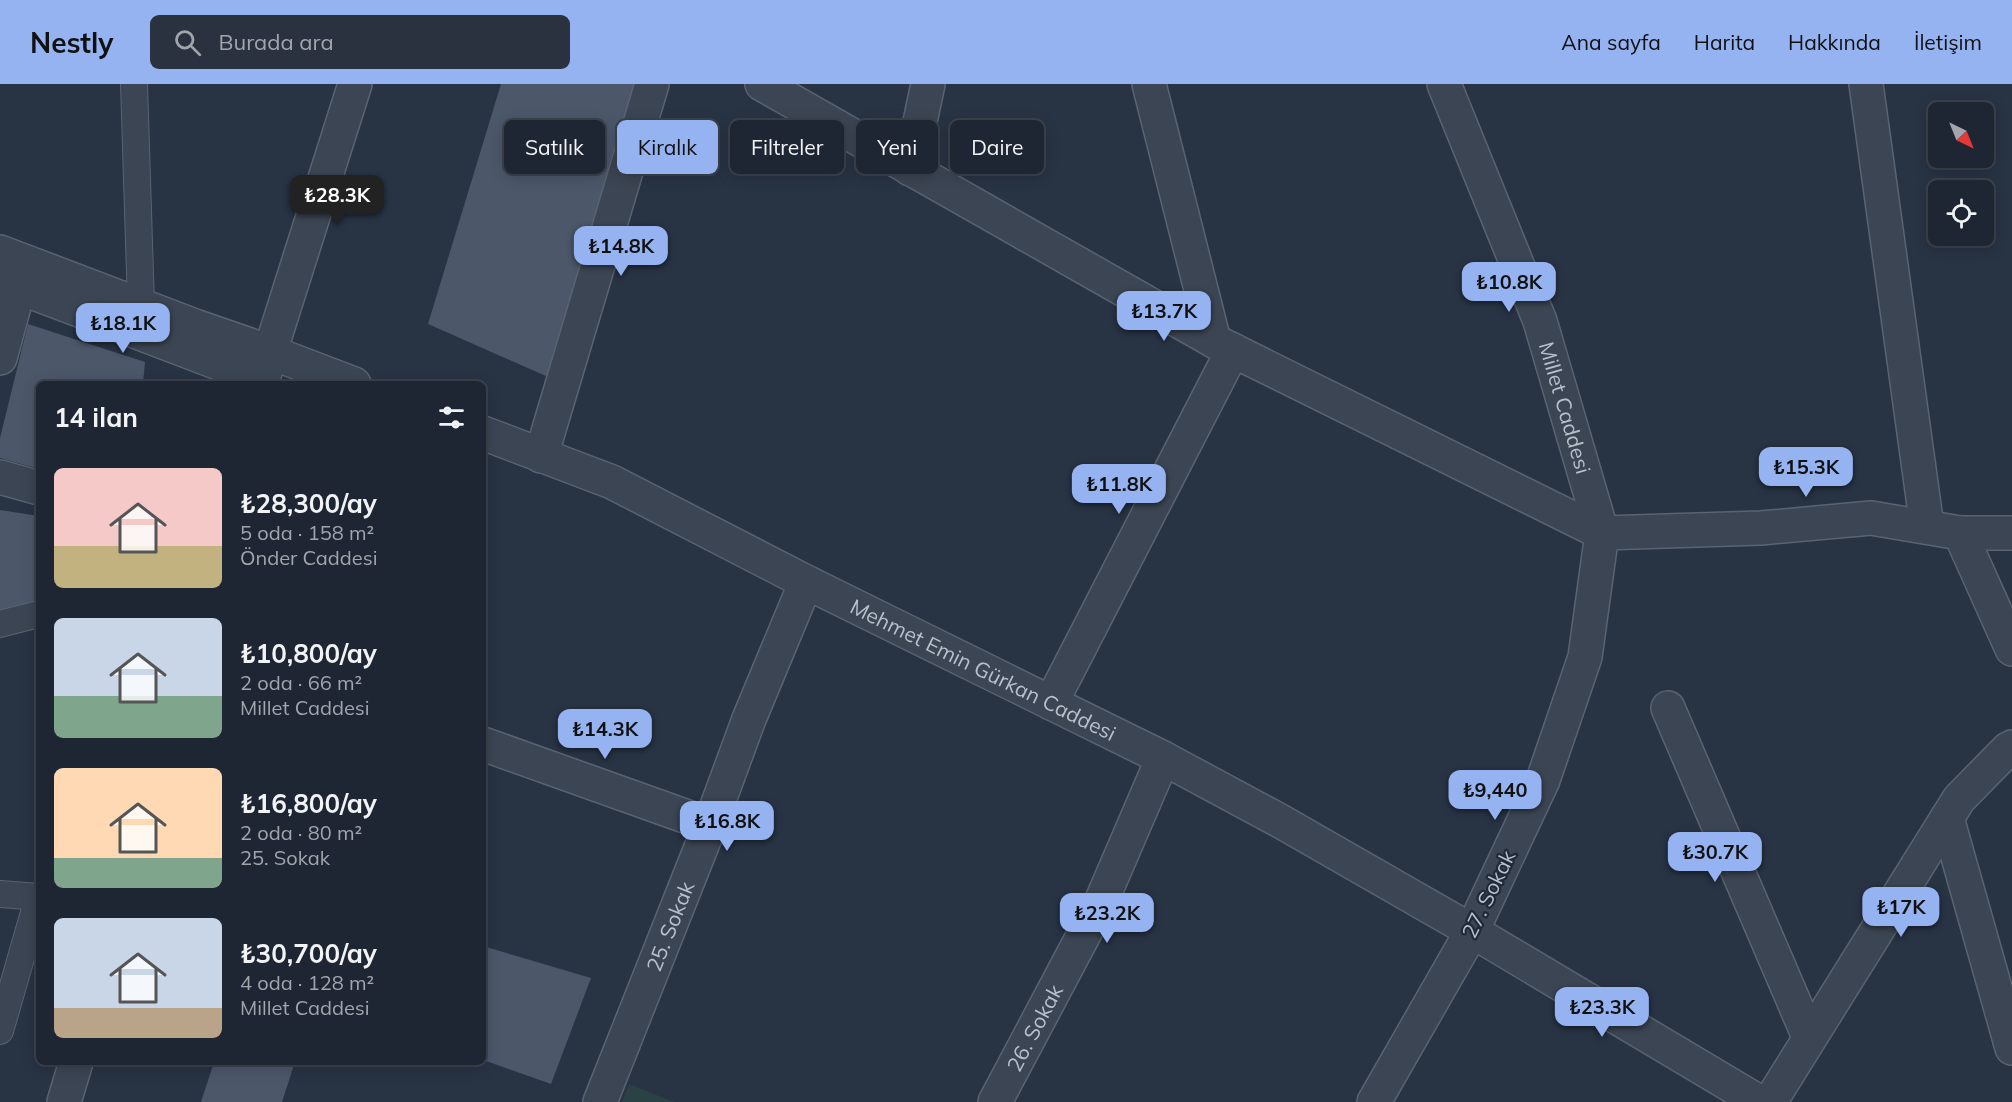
<!DOCTYPE html>
<html lang="tr">
<meta charset="utf-8">
<style>
:root{--surface:#1e2633;--page:#2b323f;--text:#f1f3f6;--muted:#a1a5ac;--line:#3c434e;--accent:#95b2f1}
body{margin:0;font-family:Mulish,sans-serif;background:var(--page);color:var(--text);height:100vh;display:flex;flex-direction:column;font-size:22px;white-space:nowrap}
*{box-sizing:border-box;margin:0}
p{font-size:20px;color:var(--muted)}
.icon{flex:none;width:33px;height:33px;fill:none;stroke:currentColor;stroke-width:2;stroke-linecap:round;stroke-linejoin:round}
.map{position:relative;flex:1;overflow:hidden}
.panel{position:absolute;left:36px;top:297px;width:450px;height:684px;display:flex;flex-direction:column;background:var(--surface);border-radius:9px;box-shadow:0 3px 15px #0003,0 0 0 2px var(--line)}
.panel>*{flex:none}
.hud{position:absolute;left:504px;top:36px;width:570px;height:54px;display:flex;gap:12px}
.needle{width:39px;rotate:137deg}
.buttons{position:absolute;left:1928px;top:18px;display:grid;gap:12px}
.buttons a{display:grid;place-items:center;width:66px;height:66px;border-radius:9px;background:var(--surface);box-shadow:0 3px 15px #0003,0 0 0 2px var(--line);font-size:30px}
.price{position:absolute;translate:-50% -51px;padding:0 14px;border-radius:12px;background:var(--accent);color:#111;font-size:20px;line-height:39px;filter:drop-shadow(0 2px 3px #0008)}
.price::after{content:'';position:absolute;left:50%;top:36px;width:18px;height:14px;margin-left:-9px;background:inherit;clip-path:polygon(0 0,100% 0,50% 100%)}
.price.on{background:#222;color:#fff}
ul{padding:0;list-style:none}
li{display:flex;align-items:center;gap:18px;height:150px;padding:0 18px}
li span{display:grid;place-items:center;flex:none;width:168px;height:120px;border-radius:9px;color:#555}
li>.icon{margin-inline-start:auto}
span .icon{width:72px;height:72px;fill:#fffc;stroke-width:1}
li b{font-size:26px}
h2{display:flex;justify-content:space-between;align-items:center;height:72px;padding:0 18px;font-size:26px}
.chip{padding:0 21px;border-radius:9px;background:var(--surface);box-shadow:0 3px 15px #0003,0 0 0 2px var(--line);font-size:21px;line-height:54px}
.chip.on{background:var(--accent);color:#111}
header{display:flex;align-items:center;gap:36px;box-sizing:border-box;height:84px;padding:0 30px;background:var(--accent);color:#111}
header strong{font-size:28px}
nav{display:flex;gap:33px;margin-inline-start:auto;font-size:21px}
.search{width:420px;height:54px;background:var(--page);display:flex;align-items:center;gap:15px;box-sizing:border-box;padding:0 21px;border-radius:9px;color:var(--muted);font-size:22px}
.map>svg:first-child{display:block}
.green{fill:#2a4145}
.building{fill:#4c576a}
.lines{fill:none;stroke-linecap:round;stroke-linejoin:round}
.pedestrian-casing{stroke:#5a6371;stroke-width:28}
.minor-casing{stroke:#5a6371;stroke-width:36}
.tertiary-casing{stroke:#5a6371;stroke-width:36}
.pedestrian{stroke:#3c4553;stroke-width:26}
.minor{stroke:#3c4553;stroke-width:33}
.tertiary{stroke:#3c4553;stroke-width:33}
.labels{text-anchor:middle;dominant-baseline:central;stroke-width:4.5;stroke-linejoin:round;paint-order:stroke}
.street-label{font-size:21px;fill:#b9c0cd;stroke:#202a39}
</style>
<header>
<strong>Nestly</strong>
<div class="search"><svg class="icon" aria-label="search" viewBox="0 0 24 24"><circle cx="10" cy="10" r="6"/><path d="M15 15l6 6"/></svg>Burada ara</div>
<nav><a>Ana sayfa</a><a>Harita</a><a>Hakkında</a><a>İletişim</a></nav>
</header>
<div class="map">
<svg width="2012" height="1018" viewBox="0 0 2012 1018">
<rect width="100%" height="100%" fill="#283344"/>
<!-- green -->
<path class="green" d="M629,1000l45,18h-52z"/>
<!-- building -->
<g class="building">
<path d="M501,0h142l-88,296 -127,-56z"/>
<path d="M28,240l117,38 -2,22h-104v85l-39,-11v-20z"/>
<path d="M0,426l39,6v88l-39,9z"/>
<path d="M483,862l108,32 -40,106 -68,-24z"/>
<path d="M214,978h81l-13,40h-81z"/>
</g>
<g class="lines">
<defs>
<g id="pedestrian">
<path d="M134,0l7,221"/>
<path d="M0,540l39,-10"/>
<path d="M0,810l39,3"/>
<path d="M0,947l39,-136"/>
</g>
<g id="minor">
<path d="M762,0l452,257 388,192 -17,124 -42,123 -71,151 -98,171"/>
<path d="M1149,0l65,257"/>
<path d="M1866,0l61,443"/>
<path d="M910,85l18,-85"/>
<path d="M270,268l84,32"/>
<path d="M0,274l19,-70"/>
<path id="s1" d="M483,349l129,49 194,100 357,176 119,64 190,109 287,171"/>
<path d="M541,372l111,-372"/>
<path d="M0,393l39,11"/>
<path d="M1051,619l182,-353"/>
<path d="M1668,624l141,329"/>
<path d="M483,660l227,81"/>
<path d="M1947,734l65,230"/>
<path id="s2" d="M600,1018l110,-277 39,-106 57,-137"/>
<path id="s3" d="M995,1018l106,-200 62,-144"/>
<path d="M1770,1018l189,-303 49,-50 4,-2"/>
</g>
<g id="tertiary">
<path id="s4" d="M1444,0l96,237 62,212 159,-5 110,-10 89,15h52"/>
<path d="M0,168l195,74 75,26"/>
<path d="M0,196l263,100"/>
<path d="M262,300l8,-32 85,-268"/>
<path d="M1960,449l52,116"/>
<path d="M64,1018l12,-40"/>
</g>
</defs>
<!-- pedestrian casing -->
<use href="#pedestrian" class="pedestrian-casing"/>
<!-- minor casing -->
<use href="#minor" class="minor-casing"/>
<!-- tertiary casing -->
<use href="#tertiary" class="tertiary-casing"/>
<!-- pedestrian -->
<use href="#pedestrian" class="pedestrian"/>
<!-- minor -->
<use href="#minor" class="minor"/>
<!-- tertiary -->
<use href="#tertiary" class="tertiary"/>
</g>
<g class="labels">
<!-- street labels -->
<g class="street-label">
<text stroke="none"><textPath href="#s4" startOffset="346">Millet Caddesi</textPath></text>
<text stroke="none"><textPath href="#s1" startOffset="554">Mehmet Emin Gürkan Caddesi</textPath></text>
<text transform="translate(1488 810) rotate(-64)">27. Sokak</text>
<text stroke="none"><textPath href="#s2" startOffset="189">25. Sokak</textPath></text>
<text stroke="none"><textPath href="#s3" startOffset="84">26. Sokak</textPath></text>
</g>
</g>
</svg>
<div class="buttons">
<a><svg class="needle" viewBox="-14 -14 28 28"><path d="M0-13l5 13h-10z" fill="#e53935"/><path d="M0 13l5-13h-10z" fill="#a1a5ac"/></svg></a>
<a><svg class="icon" aria-label="locate" viewBox="0 0 24 24"><circle cx="12" cy="12" r="6"/><path d="M12 2v4M12 18v4M2 12h4M18 12h4"/></svg></a>
</div>
<b class="price on" style="left:337px;top:142px">₺28.3K</b>
<b class="price" style="left:621px;top:193px">₺14.8K</b>
<b class="price" style="left:1509px;top:229px">₺10.8K</b>
<b class="price" style="left:1164px;top:258px">₺13.7K</b>
<b class="price" style="left:123px;top:270px">₺18.1K</b>
<b class="price" style="left:1806px;top:414px">₺15.3K</b>
<b class="price" style="left:1119px;top:431px">₺11.8K</b>
<b class="price" style="left:605px;top:676px">₺14.3K</b>
<b class="price" style="left:1495px;top:737px">₺9,440</b>
<b class="price" style="left:727px;top:768px">₺16.8K</b>
<b class="price" style="left:1715px;top:799px">₺30.7K</b>
<b class="price" style="left:1901px;top:854px">₺17K</b>
<b class="price" style="left:1107px;top:860px">₺23.2K</b>
<b class="price" style="left:1602px;top:954px">₺23.3K</b>
<div class="hud">
<a class="chip">Satılık</a>
<a class="chip on">Kiralık</a>
<a class="chip">Filtreler</a>
<a class="chip">Yeni</a>
<a class="chip">Daire</a>
</div>
<section class="panel">
<h2>14 ilan<svg class="icon" aria-label="filters" viewBox="0 0 24 24"><path d="M4 7h16M4 17h16"/><circle cx="9" cy="7" r="2"/><circle cx="15" cy="17" r="2"/></svg></h2>
<ul>
<li><span style="background:linear-gradient(#f6c9c9 65%,#c2b280 0)"><svg class="icon" aria-label="home" viewBox="0 0 24 24"><path d="M3 11l9-7 9 7M6 9v11h12V9"/></svg></span><div><b>₺28,300/ay</b><p>5 oda · 158 m²</p><p>Önder Caddesi</p></div></li>
<li><span style="background:linear-gradient(#c9d6e8 65%,#7fa58c 0)"><svg class="icon" aria-label="home" viewBox="0 0 24 24"><path d="M3 11l9-7 9 7M6 9v11h12V9"/></svg></span><div><b>₺10,800/ay</b><p>2 oda · 66 m²</p><p>Millet Caddesi</p></div></li>
<li><span style="background:linear-gradient(#ffd9b3 75%,#7fa58c 0)"><svg class="icon" aria-label="home" viewBox="0 0 24 24"><path d="M3 11l9-7 9 7M6 9v11h12V9"/></svg></span><div><b>₺16,800/ay</b><p>2 oda · 80 m²</p><p>25. Sokak</p></div></li>
<li><span style="background:linear-gradient(#c9d6e8 75%,#b9a48a 0)"><svg class="icon" aria-label="home" viewBox="0 0 24 24"><path d="M3 11l9-7 9 7M6 9v11h12V9"/></svg></span><div><b>₺30,700/ay</b><p>4 oda · 128 m²</p><p>Millet Caddesi</p></div></li>
</ul>
</section>
</div>
